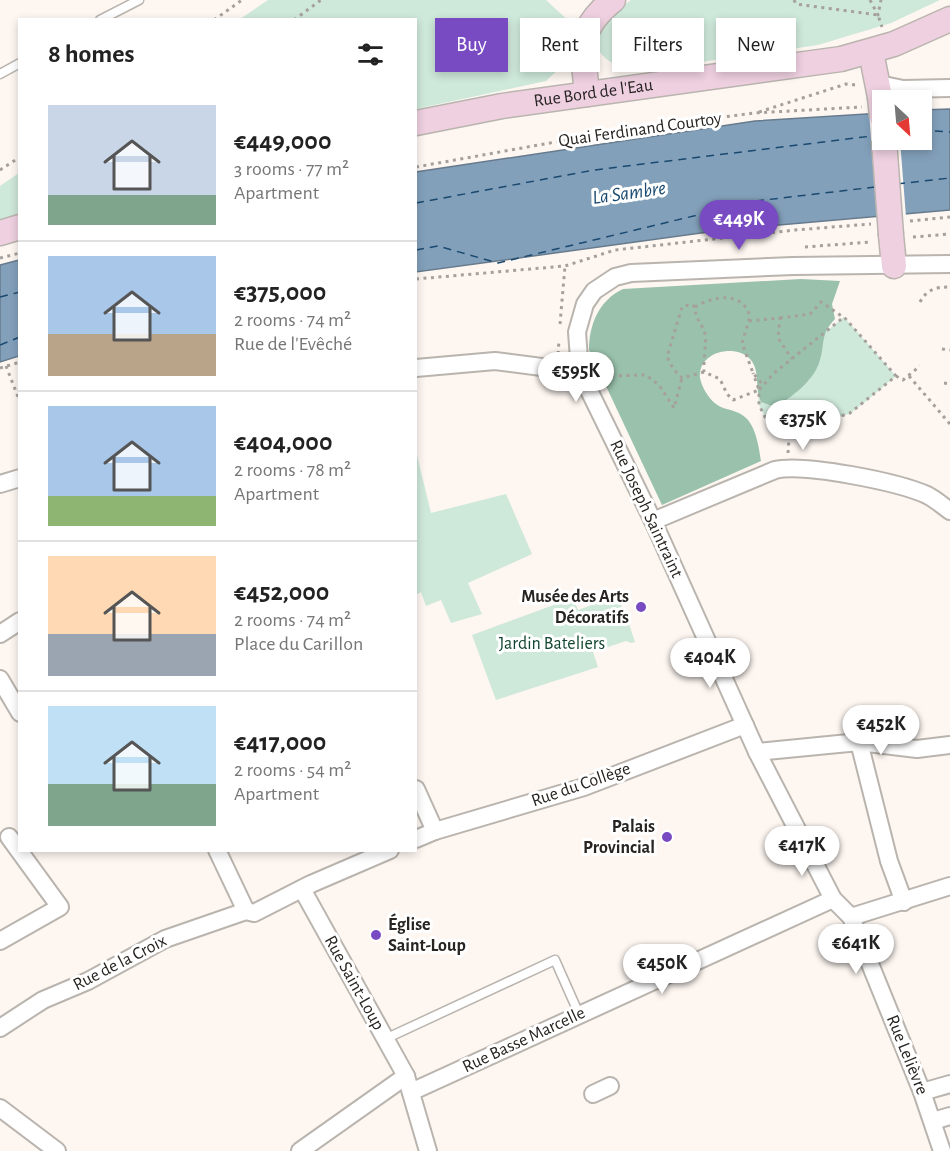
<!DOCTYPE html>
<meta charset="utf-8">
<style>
:root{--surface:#fff;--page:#f2f2f2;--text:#222;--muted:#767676;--line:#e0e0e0;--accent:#784bc3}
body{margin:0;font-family:"Alegreya Sans",sans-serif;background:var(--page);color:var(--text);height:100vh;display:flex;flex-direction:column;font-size:22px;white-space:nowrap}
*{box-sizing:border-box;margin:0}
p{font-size:20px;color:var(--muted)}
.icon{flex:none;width:33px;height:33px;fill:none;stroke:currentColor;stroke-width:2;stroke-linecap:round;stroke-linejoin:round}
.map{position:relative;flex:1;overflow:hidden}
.details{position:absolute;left:18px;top:18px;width:399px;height:834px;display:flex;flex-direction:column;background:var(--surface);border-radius:0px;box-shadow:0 3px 9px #0003}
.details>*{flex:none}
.guide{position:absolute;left:435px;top:18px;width:424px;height:54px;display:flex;gap:12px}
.needle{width:39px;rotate:154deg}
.buttons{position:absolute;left:872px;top:90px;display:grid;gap:12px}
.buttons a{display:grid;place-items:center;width:60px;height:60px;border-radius:0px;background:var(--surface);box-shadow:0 3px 9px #0003;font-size:30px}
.price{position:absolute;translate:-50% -51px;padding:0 14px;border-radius:21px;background:#fff;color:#222;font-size:20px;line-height:39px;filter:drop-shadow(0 2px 3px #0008)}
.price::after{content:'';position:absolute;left:50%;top:36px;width:18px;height:14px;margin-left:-9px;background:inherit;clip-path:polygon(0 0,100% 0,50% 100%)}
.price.current{background:var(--accent);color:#fff}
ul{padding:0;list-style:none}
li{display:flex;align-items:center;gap:18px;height:150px;padding:0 30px}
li+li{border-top:2px solid var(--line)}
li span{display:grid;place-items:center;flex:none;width:168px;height:120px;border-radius:0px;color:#555}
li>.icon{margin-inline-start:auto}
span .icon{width:72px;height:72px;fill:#fffc;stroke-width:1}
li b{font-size:26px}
h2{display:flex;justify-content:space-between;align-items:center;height:72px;padding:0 30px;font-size:26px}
.pill{padding:0 21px;border-radius:0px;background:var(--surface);box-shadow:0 3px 9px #0003;font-size:21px;line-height:54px}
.pill.current{background:var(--accent);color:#fff}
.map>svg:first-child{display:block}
.green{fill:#cee8da}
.forest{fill:#99c1ac}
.water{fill:#83a0bb;stroke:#677b8d;stroke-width:1.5}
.pier{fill:#fdf6f1}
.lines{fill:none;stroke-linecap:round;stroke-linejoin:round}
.ferry{stroke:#1a496f;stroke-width:1.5;stroke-dasharray:8 6;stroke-linecap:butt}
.lane-casing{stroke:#bab4ae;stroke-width:11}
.street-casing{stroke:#bab4ae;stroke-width:20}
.secondary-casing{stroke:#bab4ae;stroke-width:27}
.path{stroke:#a5a09c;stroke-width:3;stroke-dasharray:3 4.5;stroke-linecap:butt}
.lane{stroke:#fff;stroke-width:8}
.street{stroke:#fff;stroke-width:16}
.secondary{stroke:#eed0e0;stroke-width:24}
.secondary-bridge-casing{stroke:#bab4ae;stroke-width:27;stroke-linecap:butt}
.secondary-bridge{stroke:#eed0e0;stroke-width:24}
.poi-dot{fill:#784bc3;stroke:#fff;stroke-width:2}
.labels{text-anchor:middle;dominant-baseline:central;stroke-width:6;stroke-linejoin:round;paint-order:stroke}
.street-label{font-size:18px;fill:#272422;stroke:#fff}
.poi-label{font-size:18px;font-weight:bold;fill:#272422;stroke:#fff;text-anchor:end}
.park-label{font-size:18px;fill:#134632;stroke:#fff}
.water-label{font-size:20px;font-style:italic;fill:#1a496f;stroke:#fff}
</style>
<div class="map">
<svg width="950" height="1151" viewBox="0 0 950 1151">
<rect width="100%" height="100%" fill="#fdf6f1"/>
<!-- green -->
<g class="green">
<path d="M268,0h278l27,25 -9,39 -18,17 -130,28v-89l-176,-1z"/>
<path d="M631,0h309l-49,23 -73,22 -179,26c-20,-1 -52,-16 -40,-41 6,-13 22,-22 32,-30z"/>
<path d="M19,173v42l-19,6v-35z"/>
<path d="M844,317l52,59c-15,12 -29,25 -44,36 -18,11 -69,14 -87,5l-6,-12 -1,-8 3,5 62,-58v-10z"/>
<path d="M416,451l15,62 75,-19 26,60 -64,29 14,31 -31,9 -10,-23 -15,6 -5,-14 -5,3z"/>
<path d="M617,596l7,16 -4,2 3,8 5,-1 7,21 -4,1 -5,-2 -33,11 5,15 -102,33 -24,-65 101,-37 5,12z"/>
</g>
<!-- forest -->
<path class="forest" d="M801,279l39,2 -8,23 3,15c-16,17 -9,24 -16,44 -6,18 -28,35 -44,44l-14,-5c-7,-13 0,-31 -11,-43 -14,-15 -49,-8 -50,15 -1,5 3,13 5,17 14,24 27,14 41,27 10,9 13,30 15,43l-99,44 -73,-155c0,-25 10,-50 34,-61z"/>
<!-- water -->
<g class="water">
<path d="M950,109v101l-227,20 -307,42v-100l339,-51 127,-8v27h39v-30z"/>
<path d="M19,260v96l-19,6v-97z"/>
</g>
<!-- pier -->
<path class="pier" d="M882,110v30h18l6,77 -29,2 -8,-108z"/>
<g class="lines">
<!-- ferry -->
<g class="ferry">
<path d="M921,130l29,2"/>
<path d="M897,184l53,-6"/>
<path d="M416,203l178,-33 278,-34"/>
<path d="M416,250l22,-4 60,17 258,-62 119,-14"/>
<path d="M0,297l20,-5"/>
<path d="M0,345l20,-8"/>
</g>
<defs>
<g id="lane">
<path d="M100,20l39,-20"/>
<path d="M0,74l20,-11"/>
<path d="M385,1039l170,-79 24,54"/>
</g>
<g id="street">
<path d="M879,84l24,5 47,-1"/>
<path d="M416,368l79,-7 85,11"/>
<path d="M0,484l20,-6"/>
<path d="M653,521l122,-51c29,-7 123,12 152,25 8,4 16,11 23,16"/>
<path d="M0,634l20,-13"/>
<path d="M0,679l20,34"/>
<path d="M859,742l58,7 33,-4"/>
<path d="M757,752l102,-10 30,119 15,41"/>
<path d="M416,789l19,42"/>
<path d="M416,839l19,-8 149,-44 161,-62"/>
<path d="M217,850l29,61"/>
<path d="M302,889l104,187 22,75"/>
<path d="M246,911l8,2 57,-29 79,-34"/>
<path d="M851,917l99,-31"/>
<path d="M0,941l60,-34 -51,-70"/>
<path d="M0,1028l43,-28 45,-19 77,-42 81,-28"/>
<path d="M411,1092l422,-193"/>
<path d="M922,1092l28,-8"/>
<path d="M593,1094l17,-8"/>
<path d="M0,1108l57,43"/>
<path d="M933,1121l17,-5"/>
<path d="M300,1151l106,-75"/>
<path d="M942,1151l-20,-59 -71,-175 -18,-18 -76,-147 -104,-231 -73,-149 -3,-40 8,-28 9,-13 21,-14 16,-4 162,-7 157,-2"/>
</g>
<g id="secondary">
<path d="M871,52l9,45"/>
<path d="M587,94c-4,-45 -12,-63 26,-94"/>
<path id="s1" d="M416,123l86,-17 339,-47 53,-15 56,-25"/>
<path d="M0,233l20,-6"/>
<path d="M891,235l3,31"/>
</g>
</defs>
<!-- lane casing -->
<use href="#lane" class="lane-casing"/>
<!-- street casing -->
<use href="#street" class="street-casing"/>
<!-- secondary casing -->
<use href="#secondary" class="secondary-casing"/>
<!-- path -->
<g class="path">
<path d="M794,0l2,4 82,11 4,12"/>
<path d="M870,0l8,15 3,-15"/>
<path d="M214,20l28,-20"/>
<path d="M294,20l27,-20"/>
<path d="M759,112l87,-28 10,1"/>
<path d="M416,167l195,-35 143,-19 108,-6"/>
<path d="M0,170l20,-13"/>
<path d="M910,221l40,-4"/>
<path d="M913,237l37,-3"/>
<path d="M805,247l65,-5"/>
<path d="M0,258l20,-5"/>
<path d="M416,279l149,-13 50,-16 180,-20 76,-6"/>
<path d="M920,302c7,-13 16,-15 30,-15"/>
<path d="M695,307c18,-11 48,-17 55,10l-8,26 11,30 10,12"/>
<path d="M780,318l30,-4 11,-12 22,15"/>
<path d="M749,321l31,-3 -2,20 14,21"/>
<path d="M560,324l5,-58"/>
<path d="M942,349l8,1"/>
<path d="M558,354l1,-14"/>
<path d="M6,366l14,36"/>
<path d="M0,368l20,-6"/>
<path d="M704,372l-22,6 -8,-8 -7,-13 15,-50 9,-3 4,3c0,12 7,16 10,27 2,7 -2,27 -1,38l16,7 7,15 6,6 26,-10 -6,-17"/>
<path d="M604,376l42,-1 13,10 15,23 8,-30"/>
<path d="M896,376l7,4 17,-14"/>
<path d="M909,376l41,48"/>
<path d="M944,383l6,1"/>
<path d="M788,453l2,-30 45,-5 15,-5 46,-37 -52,-59 -70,56 -15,17v15l6,12 25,6"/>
</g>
<!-- lane -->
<use href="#lane" class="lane"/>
<!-- street -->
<use href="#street" class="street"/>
<!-- secondary -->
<use href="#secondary" class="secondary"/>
<defs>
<g id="secondary-bridge">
<path d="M880,97l2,20"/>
<path d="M884,140l7,95"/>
</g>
</defs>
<!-- secondary-bridge casing -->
<use href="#secondary-bridge" class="secondary-bridge-casing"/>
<!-- secondary-bridge -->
<use href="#secondary-bridge" class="secondary-bridge"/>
</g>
<!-- markers -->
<g class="poi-dot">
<circle cx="641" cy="607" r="6"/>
<circle cx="667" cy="837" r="6"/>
<circle cx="376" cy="935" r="6"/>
</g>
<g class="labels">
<!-- street labels -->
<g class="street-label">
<text stroke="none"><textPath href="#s1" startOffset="180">Rue Bord de l'Eau</textPath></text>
<text transform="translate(640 130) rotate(-8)">Quai Ferdinand Courtoy</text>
<text transform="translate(646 509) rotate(65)">Rue Joseph Saintraint</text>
<text transform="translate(581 785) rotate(-19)">Rue du Collège</text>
<text transform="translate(120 963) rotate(-27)">Rue de la Croix</text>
<text transform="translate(354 983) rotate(61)">Rue Saint-Loup</text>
<text transform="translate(524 1040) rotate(-25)">Rue Basse Marcelle</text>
<text transform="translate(907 1055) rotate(68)">Rue Lelièvre</text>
</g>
<!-- poi labels -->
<g class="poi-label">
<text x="629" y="597">Musée des Arts<tspan x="629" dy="21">Décoratifs</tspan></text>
<text x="655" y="827">Palais<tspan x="655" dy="21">Provincial</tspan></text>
<text x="388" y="925" text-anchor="start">Église<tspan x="388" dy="21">Saint-Loup</tspan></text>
</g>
<!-- park labels -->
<g class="park-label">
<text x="552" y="644">Jardin Bateliers</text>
</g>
<!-- water labels -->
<g class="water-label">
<text transform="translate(629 193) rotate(-8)">La Sambre</text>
</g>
</g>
</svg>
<div class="buttons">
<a><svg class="needle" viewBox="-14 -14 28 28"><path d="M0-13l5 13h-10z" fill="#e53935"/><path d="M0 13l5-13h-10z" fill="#767676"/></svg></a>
</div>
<b class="price current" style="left:739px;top:251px">€449K</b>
<b class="price" style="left:576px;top:403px">€595K</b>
<b class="price" style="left:803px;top:451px">€375K</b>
<b class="price" style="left:710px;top:689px">€404K</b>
<b class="price" style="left:881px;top:756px">€452K</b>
<b class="price" style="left:802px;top:877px">€417K</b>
<b class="price" style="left:856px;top:975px">€641K</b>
<b class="price" style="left:662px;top:995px">€450K</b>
<div class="guide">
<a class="pill current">Buy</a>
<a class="pill">Rent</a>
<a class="pill">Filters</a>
<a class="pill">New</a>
</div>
<section class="details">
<h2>8 homes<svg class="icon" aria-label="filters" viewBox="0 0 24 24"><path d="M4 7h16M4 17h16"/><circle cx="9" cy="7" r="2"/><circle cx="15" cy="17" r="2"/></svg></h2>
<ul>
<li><span style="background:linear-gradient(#c9d6e8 75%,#7fa58c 0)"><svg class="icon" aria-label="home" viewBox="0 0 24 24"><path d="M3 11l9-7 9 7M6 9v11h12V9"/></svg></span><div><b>€449,000</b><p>3 rooms · 77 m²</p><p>Apartment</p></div></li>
<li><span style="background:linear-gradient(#a9c7e8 65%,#b9a48a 0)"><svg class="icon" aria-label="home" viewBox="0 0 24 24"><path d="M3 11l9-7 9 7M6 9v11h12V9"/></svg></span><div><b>€375,000</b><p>2 rooms · 74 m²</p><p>Rue de l'Evêché</p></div></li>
<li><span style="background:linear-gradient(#a9c7e8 75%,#8fb573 0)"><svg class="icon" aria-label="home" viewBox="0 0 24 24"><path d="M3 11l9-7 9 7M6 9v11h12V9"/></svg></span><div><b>€404,000</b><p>2 rooms · 78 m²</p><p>Apartment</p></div></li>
<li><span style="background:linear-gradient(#ffd9b3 65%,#9aa5b1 0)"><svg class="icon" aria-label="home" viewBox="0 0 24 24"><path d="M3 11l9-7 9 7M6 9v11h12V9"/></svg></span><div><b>€452,000</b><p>2 rooms · 74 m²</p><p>Place du Carillon</p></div></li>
<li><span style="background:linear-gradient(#bfe0f5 65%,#7fa58c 0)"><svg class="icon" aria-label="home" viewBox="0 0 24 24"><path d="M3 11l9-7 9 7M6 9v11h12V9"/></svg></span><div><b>€417,000</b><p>2 rooms · 54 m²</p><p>Apartment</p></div></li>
</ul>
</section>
</div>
